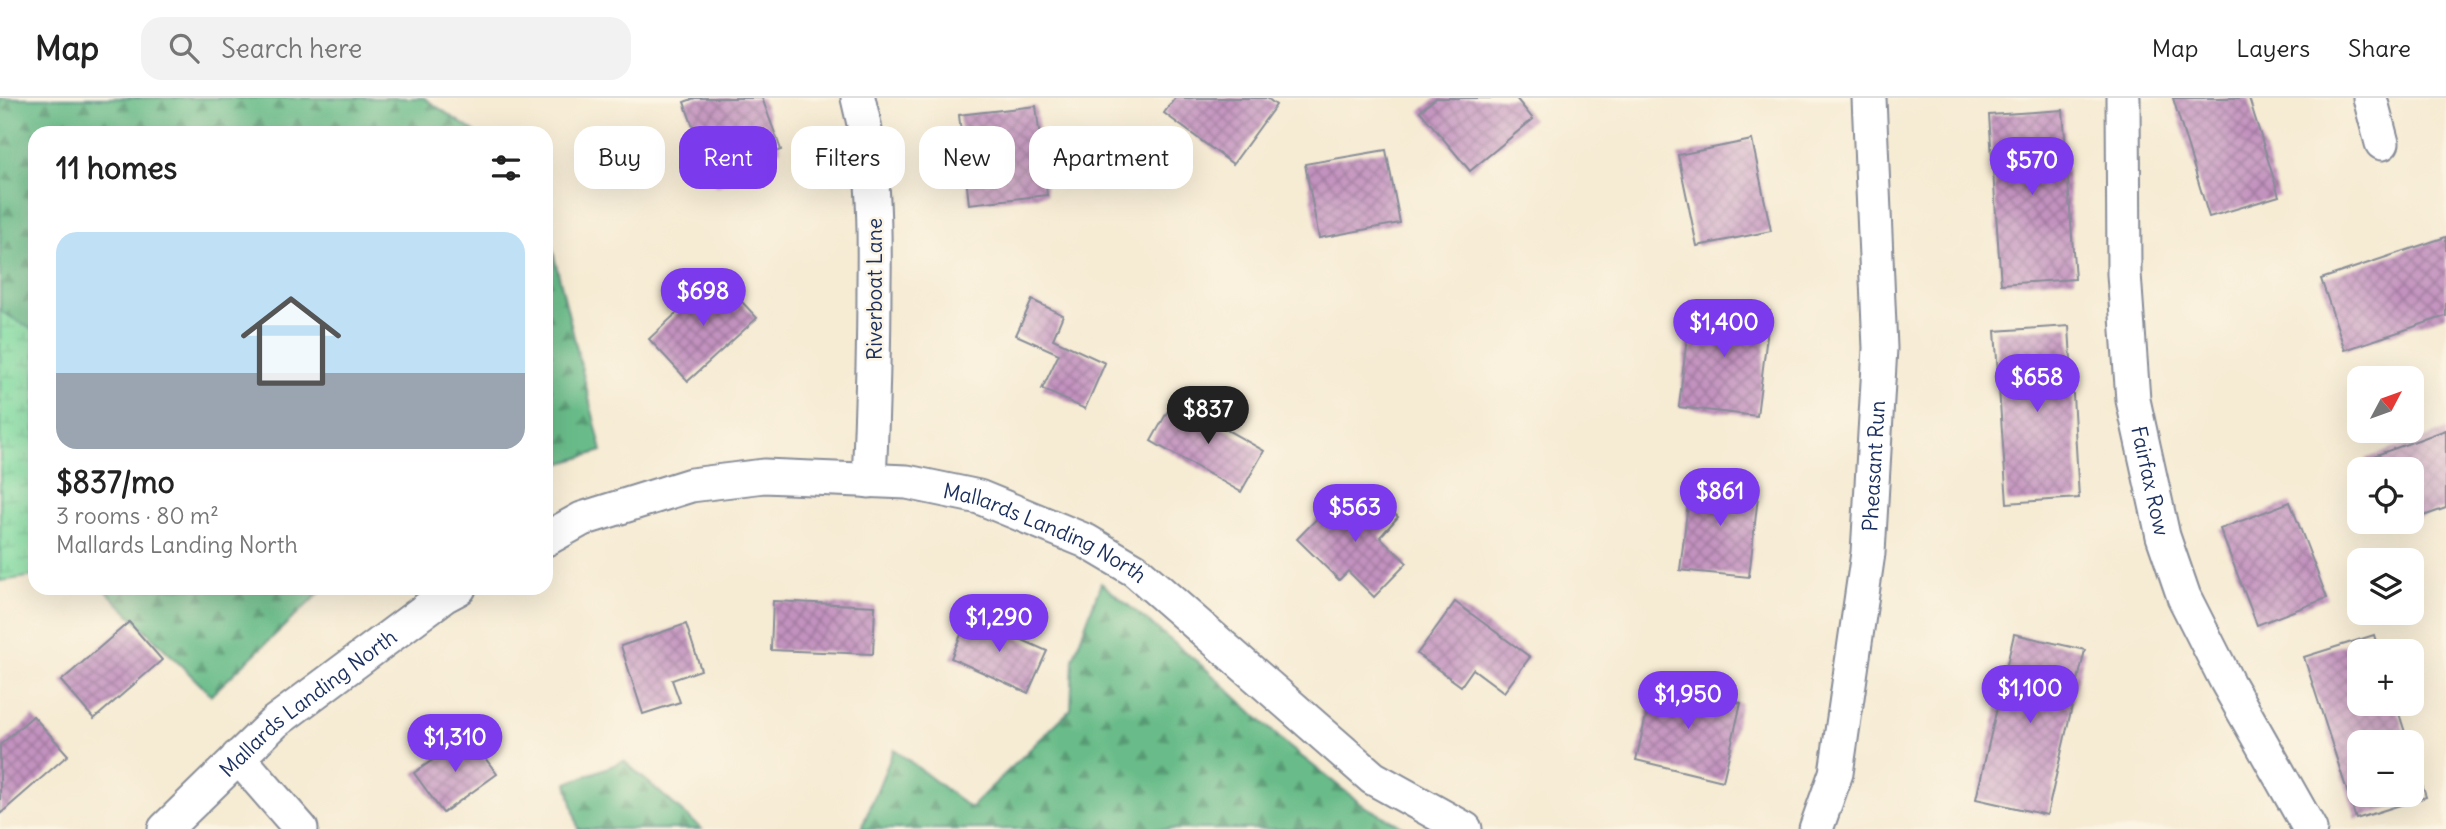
<!DOCTYPE html>
<meta charset="utf-8">
<style>
:root{--surface:#fff;--page:#f2f2f2;--text:#222;--muted:#767676;--line:#e0e0e0;--accent:#7c3aed}
body{margin:0;font-family:Delius,sans-serif;background:var(--page);color:var(--text);height:100vh;display:flex;flex-direction:column;font-size:26px;white-space:nowrap}
*{box-sizing:border-box;margin:0}
p{font-size:23px;color:var(--muted)}
.icon{flex:none;width:38px;height:38px;fill:none;stroke:currentColor;stroke-width:2;stroke-linecap:round;stroke-linejoin:round}
.map{position:relative;flex:1;overflow:hidden}
.drawer{position:absolute;left:28px;top:28px;width:525px;height:469px;display:flex;flex-direction:column;background:var(--surface);border-radius:21px;box-shadow:0 7px 28px #0002}
.drawer>*{flex:none}
.top-card{position:absolute;left:574px;top:28px;width:665px;height:63px;display:flex;gap:14px}
.needle{width:46px;rotate:49deg}
.buttons{position:absolute;left:2347px;top:268px;display:grid;gap:14px}
.buttons a{display:grid;place-items:center;width:77px;height:77px;border-radius:14px;background:var(--surface);box-shadow:0 7px 28px #0002;font-size:35px}
.price{position:absolute;translate:-50% -60px;padding:0 16px;border-radius:24px;background:var(--accent);color:#fff;font-size:23px;line-height:46px;filter:drop-shadow(0 2px 4px #0008)}
.price::after{content:'';position:absolute;left:50%;top:42px;width:21px;height:16px;margin-left:-10px;background:inherit;clip-path:polygon(0 0,100% 0,50% 100%)}
.price.current{background:#222;color:#fff}
ul{padding:0;list-style:none}
li{display:grid;align-content:center;gap:14px;height:371px;padding:0 28px}
li+li{border-top:2px solid var(--line)}
li span{display:grid;place-items:center;height:217px;border-radius:21px;color:#555}
li>.icon{margin-inline-start:auto}
span .icon{width:126px;height:126px;fill:#fffc;stroke-width:1}
li b{font-size:30px}
h2{display:flex;justify-content:space-between;align-items:center;height:84px;padding:0 28px;font-size:30px}
.chip{padding:0 24px;border-radius:21px;background:var(--surface);box-shadow:0 7px 28px #0002;font-size:24px;line-height:63px}
.chip.current{background:var(--accent);color:#fff}
header{display:flex;align-items:center;gap:42px;box-sizing:border-box;height:98px;padding:0 35px;background:var(--surface);border-bottom:2px solid var(--line)}
header strong{font-size:33px}
nav{display:flex;gap:38px;margin-inline-start:auto;font-size:24px}
.search{width:490px;height:63px;background:var(--page);display:flex;align-items:center;gap:18px;box-sizing:border-box;padding:0 24px;border-radius:21px;color:var(--muted);font-size:26px}
.map>svg:first-child{display:block}
.forest{fill:url(#forest-firs);stroke:#427674;stroke-width:2}
.wetland{fill:url(#wetland-marsh);stroke:#4e8680;stroke-width:2}
.building{fill:url(#building-cross-hatch)}
.lines{fill:none;stroke-linecap:round;stroke-linejoin:round}
.minor-casing{stroke:#888d98;stroke-width:37}
.minor{stroke:#fff;stroke-width:33}
.labels{text-anchor:middle;dominant-baseline:central;stroke-width:5;stroke-linejoin:round;paint-order:stroke}
.street-label{font-size:21px;fill:#1b2f5e;stroke:#fcf5e5}
</style>
<header>
<strong>Map</strong>
<div class="search"><svg class="icon" aria-label="search" viewBox="0 0 24 24"><circle cx="10" cy="10" r="6"/><path d="M15 15l6 6"/></svg>Search here</div>
<nav><a>Map</a><a>Layers</a><a>Share</a></nav>
</header>
<div class="map">
<svg width="2446" height="731" viewBox="0 0 2446 731">
<defs>
<pattern id="forest-firs" width="22" height="20" patternUnits="userSpaceOnUse" patternTransform="scale(1.75)"><rect width="22" height="20" fill="#69bc89"/><path d="M5 1l3.5 6h-7zM16 11l3.5 6h-7z" fill="#569973"/></pattern>
<pattern id="wetland-marsh" width="20" height="14" patternUnits="userSpaceOnUse" patternTransform="scale(1.75)"><rect width="20" height="14" fill="#82dda3"/><path d="M1 5h8M5 5V1M11 12h8M15 12V8" fill="none" stroke="#70be8f"/></pattern>
<pattern id="building-cross-hatch" width="8" height="8" patternUnits="userSpaceOnUse" patternTransform="scale(1.75)"><rect width="8" height="8" fill="#c393bf"/><path d="M0 0l8 8M0 8l8-8" fill="none" stroke="#9e789e"/></pattern>
</defs>
<rect width="100%" height="100%" fill="#fcf5e5"/>
<filter id="ink" filterUnits="userSpaceOnUse"><feTurbulence type="fractalNoise" baseFrequency=".0143" numOctaves="2"/><feDisplacementMap in="SourceGraphic" scale="14" xChannelSelector="R" yChannelSelector="G"/><feConvolveMatrix kernelMatrix="1 2 1 2 8 2 1 2 1" color-interpolation-filters="sRGB"/></filter>
<filter id="wash" filterUnits="userSpaceOnUse"><feTurbulence type="fractalNoise" baseFrequency=".00686" numOctaves="4" result="noise"/><feDisplacementMap in="SourceGraphic" scale="28" xChannelSelector="R" yChannelSelector="G"/><feGaussianBlur stdDeviation="1.57" result="paint"/><feColorMatrix in="noise" values="0 0 0 0 0 0 0 0 0 0 0 0 0 0 0 0 0 1.4 0 .05"/><feComposite in="paint" operator="in"/></filter>
<g filter="url(#wash)">
<rect width="100%" height="100%" fill="#f6ebd3"/>
<!-- forest -->
<g class="forest">
<path d="M0,0h424l52,35h-441v400l-35,40z"/>
<path d="M546,125l56,228 -56,17z"/>
<path d="M1101,485l105,86 81,76 77,61 43,23h-546l33,-80 76,59 101,-99 2,-50z"/>
<path d="M103,490h222l-114,107z"/>
<path d="M624,663l78,68h-124l-11,-46z"/>
</g>
<!-- wetland -->
<path class="wetland" d="M0,213l35,20v245l-35,5z"/>
<g id="blocks">
<!-- building -->
<g class="building">
<path d="M695,0h67l19,52 -30,11 4,12 -40,14 -31,-85z"/>
<path d="M1175,0h92l9,7 -43,59 -69,-51z"/>
<path d="M1436,0h80l17,21 -63,52 -50,-60z"/>
<path d="M2173,0h76l30,98 -70,21z"/>
<path d="M1036,8l11,89 -78,9 -10,-89z"/>
<path d="M2063,12l12,169 -74,5 -12,-169z"/>
<path d="M1752,42l19,91 -74,15 -19,-91z"/>
<path d="M1386,52l14,73 -81,15 -14,-74z"/>
<path d="M2446,139v79l-101,34 -24,-71z"/>
<path d="M717,177l40,43 -69,63 -39,-42z"/>
<path d="M1032,202l31,15 -10,24 52,24 -20,46 -43,-20 17,-35 -43,-19z"/>
<path d="M1691,203l79,10 -13,105 -78,-9z"/>
<path d="M2069,228l10,172 -72,5 -12,-172z"/>
<path d="M1174,302l90,51 -23,41 -90,-51z"/>
<path d="M2446,332v78l-34,12v-51h-43l-4,-10z"/>
<path d="M1691,381l68,8 -10,90 -69,-7z"/>
<path d="M1338,399l23,21 18,-19 19,18 -18,20 27,26 -33,34 -26,-26 -9,9 -42,-41z"/>
<path d="M2290,404l37,96 -70,27 -37,-96z"/>
<path d="M773,503l102,5 -2,48 -102,-4z"/>
<path d="M1455,504l75,55 -26,35 -31,-23 -12,17 -44,-32z"/>
<path d="M969,518l78,35 -19,42 -77,-35z"/>
<path d="M129,524l33,38 -68,59 -33,-38z"/>
<path d="M686,526l15,46 -29,10 8,22 -37,12 -22,-68z"/>
<path d="M2014,536l71,16 -38,165 -71,-16z"/>
<path d="M2374,537l5,16h-20v53h37l12,38h-49v52h53v-41l14,44 -70,22 -52,-162z"/>
<path d="M1654,584l87,21 -18,78 -87,-21z"/>
<path d="M33,618l35,39 -68,59v-69z"/>
<path d="M468,637l29,39 -54,39 -29,-40z"/>
</g>
</g>
</g>
<g filter="url(#ink)">
<use href="#blocks" fill-opacity="0" stroke="#888d98" stroke-width="2"/>
<g class="lines">
<defs>
<g id="minor">
<path d="M858,0c16,61 17,123 16,185 0,66 -2,132 -5,198"/>
<path id="s1" d="M2123,0l1,176 9,126 30,136 21,61 43,85 83,147"/>
<path d="M2370,0l12,45"/>
<path id="s2" d="M546,441l36,-20 109,-34 73,-9 143,6 72,15 107,44 49,29 238,208 92,51"/>
<path d="M238,659l63,72"/>
<path id="s3" d="M165,731l110,-107 169,-126 15,-8"/>
<path id="s4" d="M1816,731l20,-56 32,-220 12,-205 -11,-250"/>
</g>
</defs>
<!-- minor casing -->
<use href="#minor" class="minor-casing"/>
<!-- minor -->
<use href="#minor" class="minor"/>
</g>
</g>
<g class="labels">
<!-- street labels -->
<g class="street-label">
<text transform="translate(874 191) rotate(-90)">Riverboat Lane</text>
<text stroke="none"><textPath href="#s4" startOffset="369">Pheasant Run</textPath></text>
<text stroke="none"><textPath href="#s1" startOffset="385">Fairfax Row</textPath></text>
<text stroke="none"><textPath href="#s2" startOffset="520">Mallards Landing North</textPath></text>
<text stroke="none"><textPath href="#s3" startOffset="191">Mallards Landing North</textPath></text>
</g>
</g>
</svg>
<div class="buttons">
<a><svg class="needle" viewBox="-14 -14 28 28"><path d="M0-13l5 13h-10z" fill="#e53935"/><path d="M0 13l5-13h-10z" fill="#767676"/></svg></a>
<a><svg class="icon" aria-label="locate" viewBox="0 0 24 24"><circle cx="12" cy="12" r="6"/><path d="M12 2v4M12 18v4M2 12h4M18 12h4"/></svg></a>
<a><svg class="icon" aria-label="layers" viewBox="0 0 24 24"><path d="M12 4l9 5-9 5-9-5zM3 14l9 5 9-5"/></svg></a>
<a>+</a>
<a>−</a>
</div>
<b class="price" style="left:2032px;top:99px">$570</b>
<b class="price" style="left:703px;top:230px">$698</b>
<b class="price" style="left:1724px;top:261px">$1,400</b>
<b class="price" style="left:2037px;top:316px">$658</b>
<b class="price current" style="left:1208px;top:348px">$837</b>
<b class="price" style="left:1720px;top:430px">$861</b>
<b class="price" style="left:1355px;top:446px">$563</b>
<b class="price" style="left:999px;top:556px">$1,290</b>
<b class="price" style="left:2030px;top:627px">$1,100</b>
<b class="price" style="left:1688px;top:633px">$1,950</b>
<b class="price" style="left:455px;top:676px">$1,310</b>
<div class="top-card">
<a class="chip">Buy</a>
<a class="chip current">Rent</a>
<a class="chip">Filters</a>
<a class="chip">New</a>
<a class="chip">Apartment</a>
</div>
<section class="drawer">
<h2>11 homes<svg class="icon" aria-label="filters" viewBox="0 0 24 24"><path d="M4 7h16M4 17h16"/><circle cx="9" cy="7" r="2"/><circle cx="15" cy="17" r="2"/></svg></h2>
<ul>
<li><span style="background:linear-gradient(#bfe0f5 65%,#9aa5b1 0)"><svg class="icon" aria-label="home" viewBox="0 0 24 24"><path d="M3 11l9-7 9 7M6 9v11h12V9"/></svg></span><div><b>$837/mo</b><p>3 rooms · 80 m²</p><p>Mallards Landing North</p></div></li>
</ul>
</section>
</div>
